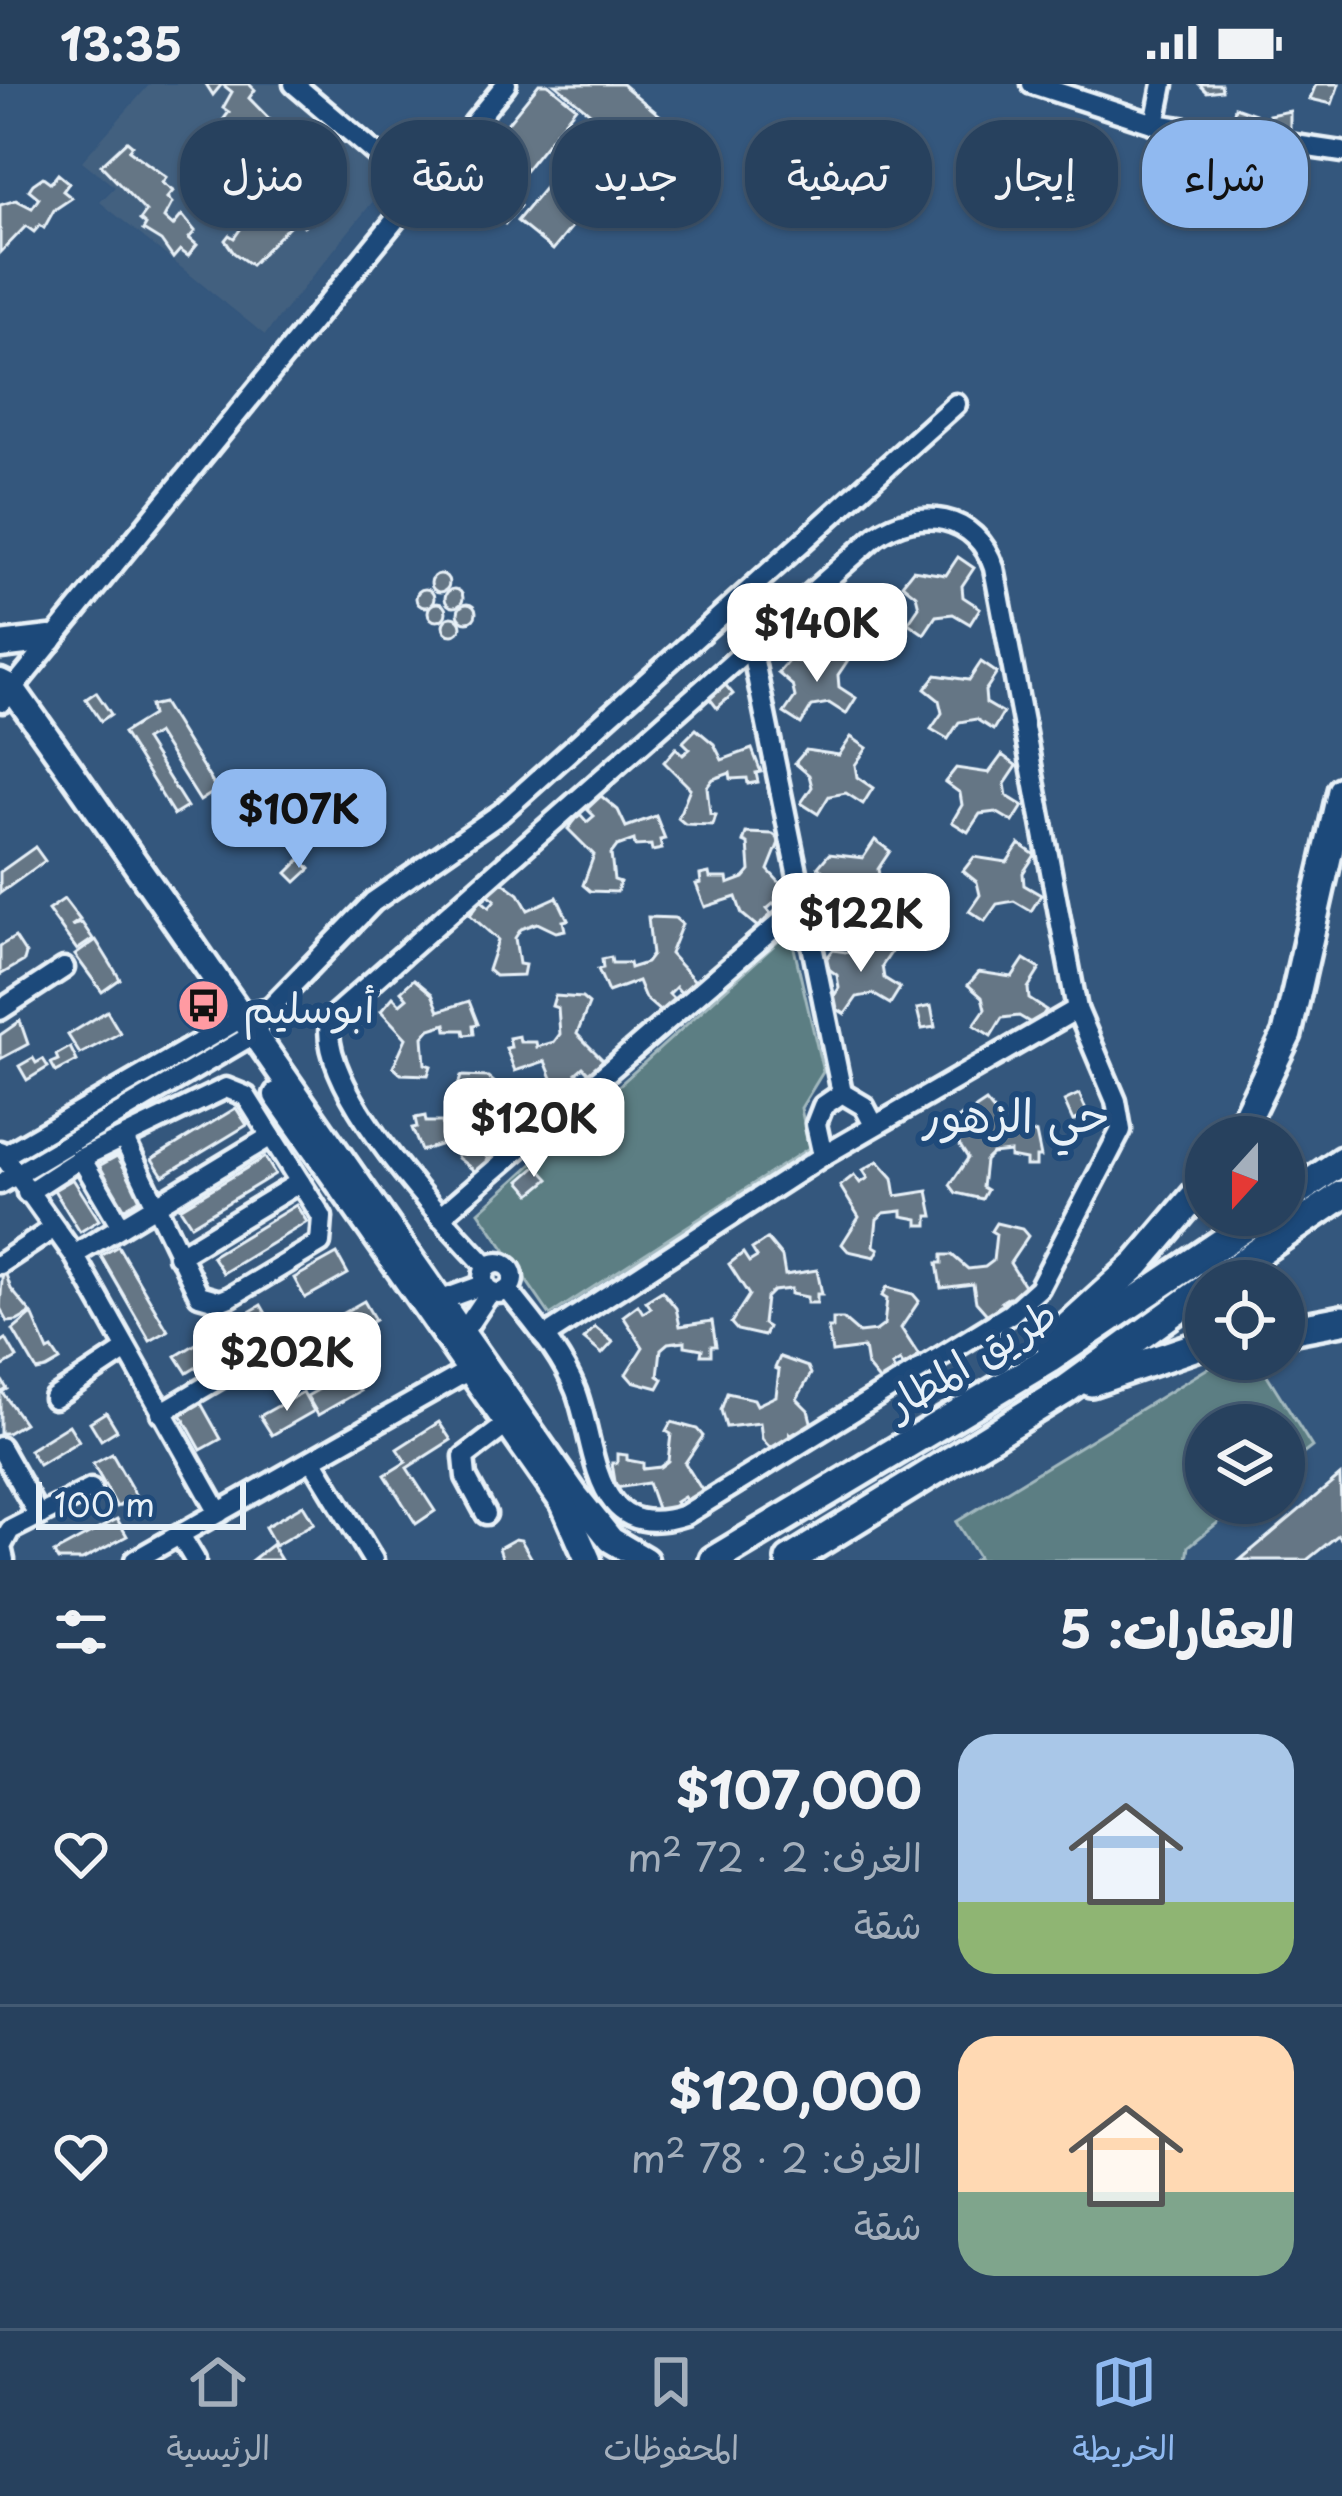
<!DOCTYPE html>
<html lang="ar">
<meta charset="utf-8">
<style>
:root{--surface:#27415e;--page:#2f4864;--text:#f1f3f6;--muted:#a4afbc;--line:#435a73;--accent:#90b9f0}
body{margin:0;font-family:"Playpen Sans","Playpen Sans Arabic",sans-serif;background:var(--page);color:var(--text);direction:rtl;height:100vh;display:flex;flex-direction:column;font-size:45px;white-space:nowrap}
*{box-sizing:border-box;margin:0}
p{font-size:39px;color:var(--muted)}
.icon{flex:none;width:66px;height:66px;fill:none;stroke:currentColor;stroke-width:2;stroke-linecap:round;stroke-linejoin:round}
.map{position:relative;height:1476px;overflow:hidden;direction:ltr}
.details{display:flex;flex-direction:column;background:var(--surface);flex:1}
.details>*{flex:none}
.guide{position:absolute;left:36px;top:36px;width:1272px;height:108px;direction:rtl;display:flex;gap:24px}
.needle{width:78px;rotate:201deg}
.buttons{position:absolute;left:1185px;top:1032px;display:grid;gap:24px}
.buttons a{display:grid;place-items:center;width:120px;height:120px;border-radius:50%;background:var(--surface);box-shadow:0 3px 9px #0004,0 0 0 3px var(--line);font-size:60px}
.scale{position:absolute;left:36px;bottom:30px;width:210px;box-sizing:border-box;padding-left:12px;border:6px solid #e8f1f8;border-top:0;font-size:33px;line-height:42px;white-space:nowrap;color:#e8f1f8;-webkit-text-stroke:9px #1f4a7a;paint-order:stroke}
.price{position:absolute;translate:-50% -102px;padding:0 27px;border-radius:24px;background:#fff;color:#222;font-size:39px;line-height:78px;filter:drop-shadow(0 3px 6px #0008)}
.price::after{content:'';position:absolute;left:50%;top:72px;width:36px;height:27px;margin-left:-18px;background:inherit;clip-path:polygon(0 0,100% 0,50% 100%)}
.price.on{background:var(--accent);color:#111}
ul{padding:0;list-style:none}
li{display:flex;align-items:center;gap:36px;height:300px;padding:0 48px}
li+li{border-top:3px solid var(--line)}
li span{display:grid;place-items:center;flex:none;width:336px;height:240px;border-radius:36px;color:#555}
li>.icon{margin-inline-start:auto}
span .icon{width:144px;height:144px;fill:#fffc;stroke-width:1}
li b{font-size:51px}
h2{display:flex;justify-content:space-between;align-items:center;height:144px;padding:0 48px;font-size:51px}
.pill{padding:0 42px;border-radius:48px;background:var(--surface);box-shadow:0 3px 9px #0004,0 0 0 3px var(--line);font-size:42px;line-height:108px}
.pill.on{background:var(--accent);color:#111}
.status{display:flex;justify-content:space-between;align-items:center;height:84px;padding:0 60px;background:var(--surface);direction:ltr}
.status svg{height:33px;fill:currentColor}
.tabs{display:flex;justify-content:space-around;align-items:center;height:168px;border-top:3px solid var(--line);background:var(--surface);font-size:33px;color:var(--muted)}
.tabs a{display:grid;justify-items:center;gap:6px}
.tabs .on{color:var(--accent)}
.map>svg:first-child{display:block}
.built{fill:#43607f}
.green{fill:#5b7e83;stroke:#a2b8be;stroke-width:3}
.building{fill:#657685;stroke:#e8f1f8;stroke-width:3}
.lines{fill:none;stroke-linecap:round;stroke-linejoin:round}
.minor-casing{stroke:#e8f1f8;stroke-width:27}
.major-casing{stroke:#e8f1f8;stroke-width:33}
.highway-casing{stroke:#e8f1f8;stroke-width:36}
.minor{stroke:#1f4a7a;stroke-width:18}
.major{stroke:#1f4a7a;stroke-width:24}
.highway{stroke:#1f4a7a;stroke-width:27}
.labels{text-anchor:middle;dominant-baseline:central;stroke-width:12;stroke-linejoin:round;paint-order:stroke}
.poi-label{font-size:42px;fill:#e8f1f8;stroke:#1f4a7a;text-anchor:start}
.street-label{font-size:42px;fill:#e8f1f8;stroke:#1f4a7a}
.neighbourhood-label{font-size:45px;fill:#e8f1f8;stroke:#1f4a7a}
</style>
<div class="status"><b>13:35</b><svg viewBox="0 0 49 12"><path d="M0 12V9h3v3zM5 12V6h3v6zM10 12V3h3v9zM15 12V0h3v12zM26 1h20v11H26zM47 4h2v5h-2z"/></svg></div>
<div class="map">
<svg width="1342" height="1476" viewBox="0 0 1342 1476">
<rect width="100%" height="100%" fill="#34577d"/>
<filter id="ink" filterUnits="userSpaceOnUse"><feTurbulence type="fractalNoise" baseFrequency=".00833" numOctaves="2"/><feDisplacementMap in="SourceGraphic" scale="24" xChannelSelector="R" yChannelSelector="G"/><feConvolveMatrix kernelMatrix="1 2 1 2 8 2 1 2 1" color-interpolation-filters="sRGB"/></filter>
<g filter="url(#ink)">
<!-- built -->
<path class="built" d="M150,0h139l110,85 -134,166 -165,-133 15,-15 -33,-26z"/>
<!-- green -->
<g class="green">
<path d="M790,847l33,141 -22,36 8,40 -259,167 -71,-103z"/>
<path d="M1223,1275h34l55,88 -28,22v-44h-78v78h36l-53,43 -2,14h-213l4,-3 -22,-35z"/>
</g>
<!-- building -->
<g class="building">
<path d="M206,0h43l6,6 -6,8 45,46 -13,17 -12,8 -6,-4 4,-5 -38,-27 4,-5 -10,-8 6,-8 -6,-4 9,-16 -10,-8 -9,11z"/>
<path d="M539,0h9l28,23 -53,66 -34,-27z"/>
<path d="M555,0h67l47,39 -27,33z"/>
<path d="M1199,0h22l1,6 -15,2z"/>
<path d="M1316,0h23l-7,20 -22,-5z"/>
<path d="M1235,23l20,7 -2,6 17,2 -1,-7 21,-4v22l-29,6 -30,-10z"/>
<path d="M586,54l35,29 -68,83 -36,-29z"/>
<path d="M127,57l5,4 -3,5 37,27 -4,6 11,8 -6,7 5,5 -8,15 9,8 9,-11 13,16 -6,7 8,7 -9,11 -8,-6 -7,8 -12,-17 -18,-11 3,-5 -6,-5 6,-8 -45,-47z"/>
<path d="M620,57l20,17 -10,13 -21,-16z"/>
<path d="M328,84l11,9 -6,8 8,7 -17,12 -10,18 -5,-3 -5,7 -8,-7 -45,46 -17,-12 -9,-13 4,-5 5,3 27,-38 5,4 8,-11 7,6 5,-5 15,8 8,-10 -11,-8 15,-13 8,6z"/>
<path d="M479,89l19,15 -15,18 -19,-16z"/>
<path d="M58,90l11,9 -6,8 9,7 -18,12 -10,18 -4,-3 -6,7 -8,-6 -26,27v-48l16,-5 16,8 7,-10 -10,-8 4,-6 10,-7 8,6z"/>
<path d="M498,104l22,18 -15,18 -22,-18z"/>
<path d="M958,473l16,11 -12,18 1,11 17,11 -10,16 -17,-10 -17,2 -12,18 -16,-11 11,-16 -3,-12 -14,-11 11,-14 33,5z"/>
<circle cx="440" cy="499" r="9"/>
<circle cx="454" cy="514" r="9"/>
<circle cx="425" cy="514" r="9"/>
<path d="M839,516l10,13 -16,13 -10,-12z"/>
<circle cx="437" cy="528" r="9"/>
<circle cx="467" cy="529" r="9"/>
<circle cx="452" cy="542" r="9"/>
<path d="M834,563l16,10 -12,18 1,12 17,11 -10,16 -17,-11 -17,3 -11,18 -17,-11 11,-16 -3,-12 -14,-12 11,-13 33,5z"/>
<path d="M981,578l16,11 -12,18 1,12 17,10 -10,17 -17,-11 -17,3 -11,17 -17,-10 11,-16 -3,-13 -14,-11 11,-14 33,5z"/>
<path d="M723,598l10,12 -16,14 -10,-13z"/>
<path d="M96,608l15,22 -10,7 -15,-22z"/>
<path d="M163,619l54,87 -17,11 -43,-68 -12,7 42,67 -13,8 -51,-82 29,-18 -2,-9z"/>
<path d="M696,645l18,15 8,16 30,-11 9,23 -5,1 2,9 -10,2 -1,-6 -16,1 -1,-6 -17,6 -6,8 3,27 6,1 -3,10 -28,-1 -7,-6 12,-30 -26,-26 12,-14 7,7 7,-6 -7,-7z"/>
<path d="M851,653l16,11 -12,17 2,12 16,11 -10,16 -17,-11 -17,3 -11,18 -17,-11 11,-16 -3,-12 -14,-12 11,-13 33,5z"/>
<path d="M1002,671l15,11 -12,18 2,12 16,10 -10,16 -17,-10 -16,2 -12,18 -16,-10 10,-17 -2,-12 -15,-11 11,-14 33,5z"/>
<path d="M601,712l17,14 8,17 30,-11 9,23 -5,1 2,9 -10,2 -1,-6 -16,1 -1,-6 -17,6 -6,8 3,26 6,2 -3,10 -27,-1 -7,-6 11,-30 -26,-26 12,-15 7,8 7,-6 -7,-7z"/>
<path d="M746,749l27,1 7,6 -12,30 25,27 -12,14 -7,-8 -7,6 6,7 -13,13 -18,-15 -6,-17 -31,10 -9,-23 5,-1 -1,-8 9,-2 1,5h17l1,6 16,-6 6,-7 -2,-27 -5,-2z"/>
<path d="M875,756l15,11 -12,18 2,12 16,10 -10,17 -17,-11 -16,3 -12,18 -16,-11 10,-16 -2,-12 -15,-12 11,-13 34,4z"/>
<path d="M1019,760l16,11 -12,18 1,12 17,10 -10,16 -17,-10 -17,3 -12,17 -16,-10 11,-16 -3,-13 -14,-11 11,-14 33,5z"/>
<path d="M35,763l10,14 -45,32v-21z"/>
<path d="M301,775l9,10 -14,13 -9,-9z"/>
<path d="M501,797l18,13 9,16 29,-13 11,23 -5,1 2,9 -9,2 -19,-9 -16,6 -6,9 4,26 6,1 -2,10 -28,1 -7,-6 10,-30 -28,-25 11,-15 8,7 6,-7 -7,-6z"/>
<path d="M64,815l16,21 -9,6 11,-3 11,16 -16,11 -29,-40z"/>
<path d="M648,833l27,1 7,6 -12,30 25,27 -12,14 -7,-8 -7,7 7,7 -14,12 -17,-15 -7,-17 -30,11 -10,-23 5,-1 -1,-9 9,-2 1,6h17l1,5 16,-5 6,-8z"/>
<path d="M15,853l11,17 -2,7 -24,14v-29z"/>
<path d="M879,853l15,11 -12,18 2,12 16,10 -10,16 -17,-10 -16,3 -12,17 -16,-10 10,-16 -2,-13 -15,-11 11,-14 33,5z"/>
<path d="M96,856l24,39 -18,13 -27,-37z"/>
<path d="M1024,875l16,10 -12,19 1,11 17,11 -10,16 -17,-10 -17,2 -11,18 -17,-11 11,-16 -3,-12 -14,-12 11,-13 33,5z"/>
<path d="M414,895l18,15 7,17 30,-10 9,23 -5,1 1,9 -9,1 -1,-5h-17l-1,-6 -16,5 -7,8 2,27 6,2 -3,9 -27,-1 -8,-7 13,-29 -25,-27 12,-14 7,7 7,-6 -6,-7z"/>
<path d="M555,912l27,2 7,6 -12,30 26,26 -13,14 -7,-7 -7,6 7,7 -13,12 -18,-14 -7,-17 -30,10 -9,-23 5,-1 -2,-9 10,-2 1,6h16l1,5 17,-5 6,-8 -2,-26 -6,-2z"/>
<path d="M931,922l4,21 -13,2 -5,-20z"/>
<path d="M107,927l13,22 -40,21 -12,-19z"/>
<path d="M20,937l8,23 -28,15v-24z"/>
<path d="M70,963l7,14 -21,11 -5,-9 7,-3 -2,-5z"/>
<path d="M33,974l3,5 7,-4 5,8 -21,13 -8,-14z"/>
<path d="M461,992l27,1 7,6 -12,31 26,26 -13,14 -7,-7 -6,6 6,7 -13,12 -18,-14 -7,-17 -30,10 -9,-23 5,-1 -2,-9 10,-2 1,6h16l1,5 17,-5 6,-20 -2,-14 -6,-2z"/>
<path d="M1079,1010l9,20 -15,7 -9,-20z"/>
<path d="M986,1018l15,18 3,17 32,-4 5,24h-5v9h-10v-6l-16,-3v-5l-18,2 -7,7 -3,26 5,3 -5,9 -26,-6 -6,-8 18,-27 -20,-31 14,-11 6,9 8,-5 -5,-8z"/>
<path d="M236,1024l11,17 -84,51 -11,-17z"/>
<path d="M117,1072l25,42 -19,11 -26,-42z"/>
<path d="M265,1073l10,17 -84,51 -11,-17z"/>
<path d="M878,1077l15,17 3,18 32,-5 5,25h-5v9h-10v-6l-16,-3v-5l-18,2 -7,6 -3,27 5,3 -4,8 -27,-6 -6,-7 17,-27 -19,-31 14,-11 6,8 8,-5 -5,-8z"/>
<path d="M537,1082l12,13 -18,15 -11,-13z"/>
<path d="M73,1095l26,41 -19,12 -26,-42z"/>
<path d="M296,1121l11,17 -84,51 -11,-17z"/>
<path d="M996,1139l26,6 6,7 -18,27 20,32 -15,11 -6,-9 -8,5 5,8 -15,9 -15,-17 -3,-18 -32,4 -4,-25h5v-8h10l16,14 17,-2 8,-6 3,-27 -5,-3z"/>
<path d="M767,1155l15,18 3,18 32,-5 5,24h-5v9h-10v-6l-16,-3v-5l-18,2 -7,7 -3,26 5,3 -4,9 -27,-6 -6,-7 18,-28 -20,-31 14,-11 6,9 8,-5 -5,-8z"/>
<path d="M118,1162l50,85 -18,10 -49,-85z"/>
<path d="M337,1170l11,20 -43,24 -11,-20z"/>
<path d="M3,1182l8,23 20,24 -14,8 -9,1 -8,-14z"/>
<path d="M887,1203l26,7 6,7 -18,27 20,31 -15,11 -6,-9 -8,5 5,8 -15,10 -15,-18 -3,-18 -32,4 -4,-24h5v-9h10l16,14 17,-2 8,-6 3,-26 -5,-3z"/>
<path d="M662,1207l14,17 4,18 32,-5 4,25h-5v9h-10l1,-6 -17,-3v-5l-17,2 -7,6 -3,27 5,3 -5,9 -26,-7 -6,-7 17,-27 -20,-31 15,-11 5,8 8,-5 -5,-7z"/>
<path d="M364,1217l11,19 -42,25 -11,-20z"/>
<path d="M261,1221l10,17 -84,51 -11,-17z"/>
<path d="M32,1230l16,37 4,-2 8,12 -14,8 -9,2 -24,-41z"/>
<path d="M595,1243l18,15 -11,12 -18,-15z"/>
<path d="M6,1255l11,19 -17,10v-25z"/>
<path d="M780,1273l28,10 3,7 -14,25 11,11 5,19 -16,10 -7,-5 1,9 -15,11 -14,-15 -2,-16 -34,4 -5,-17 6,-17 27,6 3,6 19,-9 3,-26 -4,-2z"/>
<path d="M350,1288l10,19 -42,24 -11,-19z"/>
<path d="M0,1293l7,12 -5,3 22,31 -17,10h-7z"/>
<path d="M303,1308l11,19 -42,24 -12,-19z"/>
<path d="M197,1312l24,43 -20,11 -24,-43z"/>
<path d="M106,1328l11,18 -16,10 -11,-18z"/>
<path d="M439,1338l12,18 -44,28 28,43 -19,13 -31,-49 21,-13 -9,-13z"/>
<path d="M671,1338l26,7 6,7 -18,27 20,32 -15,11 -6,-9 -8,5 5,8 -22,4 -11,-31 -32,5 -4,-25h5v-9l10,1v5l16,3v6l17,-2 8,-6 3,-27 -5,-3z"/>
<path d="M69,1341l10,16 -40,24 -10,-15z"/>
<path d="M112,1370l24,42 -19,11 -24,-43z"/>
<path d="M1340,1392l2,64 -4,-5 -31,25h-67z"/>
<path d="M303,1421l11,18 -41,24 8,13h-29l22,-17 -9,-16z"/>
<path d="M117,1435l10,17 -45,24h-24l-4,-7z"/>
<path d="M515,1455l6,1 11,19 -29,1 -4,-12z"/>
</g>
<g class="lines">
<defs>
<g id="minor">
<path d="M294,0l126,107"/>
<path d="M1032,0l123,40 187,28"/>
<path d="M1155,40l8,-40"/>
<path d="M751,562l91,447"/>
<path d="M2,618l504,-618"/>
<path d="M0,926l64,-42"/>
<path d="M0,1067l74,104 145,258"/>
<path d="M823,1072l-7,-32 7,-18 19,-13 22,13 10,19"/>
<path d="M0,1074l252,-146 18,-4"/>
<path d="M81,1074l40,68"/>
<path d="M0,1100l254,-150 16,-26 103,-106 128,-89 455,-409"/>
<path d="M27,1109l54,-35 145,-70 20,8 76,121 -2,26 -90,54 -10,4 -21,-6 -75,-156"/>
<path d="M440,1133l363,-314"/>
<path d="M74,1171l197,-119"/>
<path d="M178,1172l122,-74"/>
<circle cx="498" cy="1194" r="15"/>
<path d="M0,1180l54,-36"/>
<path d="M487,1183c-44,-46 -175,-186 -156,-249l545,-482c43,-30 100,-23 118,32l83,441 39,92 5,29 -82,158 -29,26 -325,201c-94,31 -88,-69 -109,-124 -15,-38 -44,-70 -68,-101"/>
<path d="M442,1216l41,-15"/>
<path d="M464,1247l26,-39"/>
<path d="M544,1253l279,-181 254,-147"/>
<path d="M54,1314l72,-48"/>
<path d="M161,1329l143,-85"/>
<path d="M0,1363l39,69"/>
<path d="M313,1377l60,99"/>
<path d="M486,1430l-20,-37 -2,-20 42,-32"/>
<path d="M180,1451l15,25"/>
<path d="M4,1476l-3,-13 9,-17 81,-41"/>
<path d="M135,1476l345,-196"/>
</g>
<g id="major">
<path d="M0,561l50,-6"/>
<path d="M0,598l12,6 54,76 509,731 36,45 34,20"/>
<path d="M277,1011l286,408 25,57"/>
</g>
<g id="highway">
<path d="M1237,1053l50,-103 55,-243"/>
<path d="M1284,1117l58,-40"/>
<path d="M1216,1197l126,-86"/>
<path d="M1284,1247l58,-11"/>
<path d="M1050,1259l87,-79 69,-81"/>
<path d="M1091,1298l115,-39"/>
<path d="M714,1476l335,-201 214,-144"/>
<path d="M790,1476l274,-169 142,-103"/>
</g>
</defs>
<!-- minor casing -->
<use href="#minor" class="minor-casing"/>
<!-- major casing -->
<use href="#major" class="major-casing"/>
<!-- highway casing -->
<use href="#highway" class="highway-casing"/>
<!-- minor -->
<use href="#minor" class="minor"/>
<!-- major -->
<use href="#major" class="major"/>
<!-- highway -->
<use href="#highway" class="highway"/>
</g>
</g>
<!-- icons -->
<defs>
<symbol id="bus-disc" viewBox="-11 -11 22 22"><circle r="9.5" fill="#ff9aa2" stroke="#1f4a7a"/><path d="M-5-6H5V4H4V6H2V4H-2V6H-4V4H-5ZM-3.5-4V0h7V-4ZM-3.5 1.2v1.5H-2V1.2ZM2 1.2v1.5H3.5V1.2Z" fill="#111"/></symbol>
</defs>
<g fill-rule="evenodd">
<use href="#bus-disc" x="174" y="892" width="59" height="59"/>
</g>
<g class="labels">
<!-- poi labels -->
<g class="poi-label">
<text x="243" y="921">أبوسليم</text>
</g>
<!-- street labels -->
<g class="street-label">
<text transform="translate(970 1272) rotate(-31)">طريق المطار</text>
</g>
<!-- neighbourhood labels -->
<g class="neighbourhood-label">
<text x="1016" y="1029">حي الزهور</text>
</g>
</g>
</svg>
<div class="buttons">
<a><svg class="needle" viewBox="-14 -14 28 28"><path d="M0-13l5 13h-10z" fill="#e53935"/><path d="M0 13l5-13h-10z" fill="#a4afbc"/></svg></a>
<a><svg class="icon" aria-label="locate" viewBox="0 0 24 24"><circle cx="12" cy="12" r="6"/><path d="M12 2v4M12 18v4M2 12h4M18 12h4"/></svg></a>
<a><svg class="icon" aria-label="layers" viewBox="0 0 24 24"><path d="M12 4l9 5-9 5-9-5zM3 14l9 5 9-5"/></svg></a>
</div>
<div class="scale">100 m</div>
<b class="price" style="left:817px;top:601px">$140K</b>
<b class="price on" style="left:299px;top:787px">$107K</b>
<b class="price" style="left:861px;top:891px">$122K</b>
<b class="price" style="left:534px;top:1096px">$120K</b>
<b class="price" style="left:287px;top:1330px">$202K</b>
<div class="guide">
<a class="pill on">شراء</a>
<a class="pill">إيجار</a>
<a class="pill">تصفية</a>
<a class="pill">جديد</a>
<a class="pill">شقة</a>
<a class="pill">منزل</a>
</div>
</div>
<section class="details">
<h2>العقارات: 5<svg class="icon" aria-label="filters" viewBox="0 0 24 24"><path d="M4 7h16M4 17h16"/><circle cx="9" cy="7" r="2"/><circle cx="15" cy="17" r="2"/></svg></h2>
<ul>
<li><span style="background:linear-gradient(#a9c7e8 70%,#8fb573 0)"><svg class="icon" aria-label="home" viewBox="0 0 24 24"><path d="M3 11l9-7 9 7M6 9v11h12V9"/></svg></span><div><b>$107,000</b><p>الغرف: 2 · 72 m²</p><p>شقة</p></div><svg class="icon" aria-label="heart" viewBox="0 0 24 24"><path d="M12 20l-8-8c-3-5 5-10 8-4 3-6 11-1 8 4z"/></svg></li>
<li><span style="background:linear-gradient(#ffd9b3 65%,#7fa58c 0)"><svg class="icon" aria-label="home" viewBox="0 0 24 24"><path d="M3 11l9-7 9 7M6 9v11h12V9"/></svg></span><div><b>$120,000</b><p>الغرف: 2 · 78 m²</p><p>شقة</p></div><svg class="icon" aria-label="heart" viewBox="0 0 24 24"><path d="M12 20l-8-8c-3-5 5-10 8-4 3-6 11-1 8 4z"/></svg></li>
</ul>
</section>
<nav class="tabs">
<a class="on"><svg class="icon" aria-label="map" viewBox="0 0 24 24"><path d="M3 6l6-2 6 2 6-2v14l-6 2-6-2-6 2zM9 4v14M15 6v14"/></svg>الخريطة</a>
<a><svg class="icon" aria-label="saved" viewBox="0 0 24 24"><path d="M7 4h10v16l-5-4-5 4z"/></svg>المحفوظات</a>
<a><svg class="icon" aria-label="home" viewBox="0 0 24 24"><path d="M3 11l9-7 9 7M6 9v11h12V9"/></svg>الرئيسية</a>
</nav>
